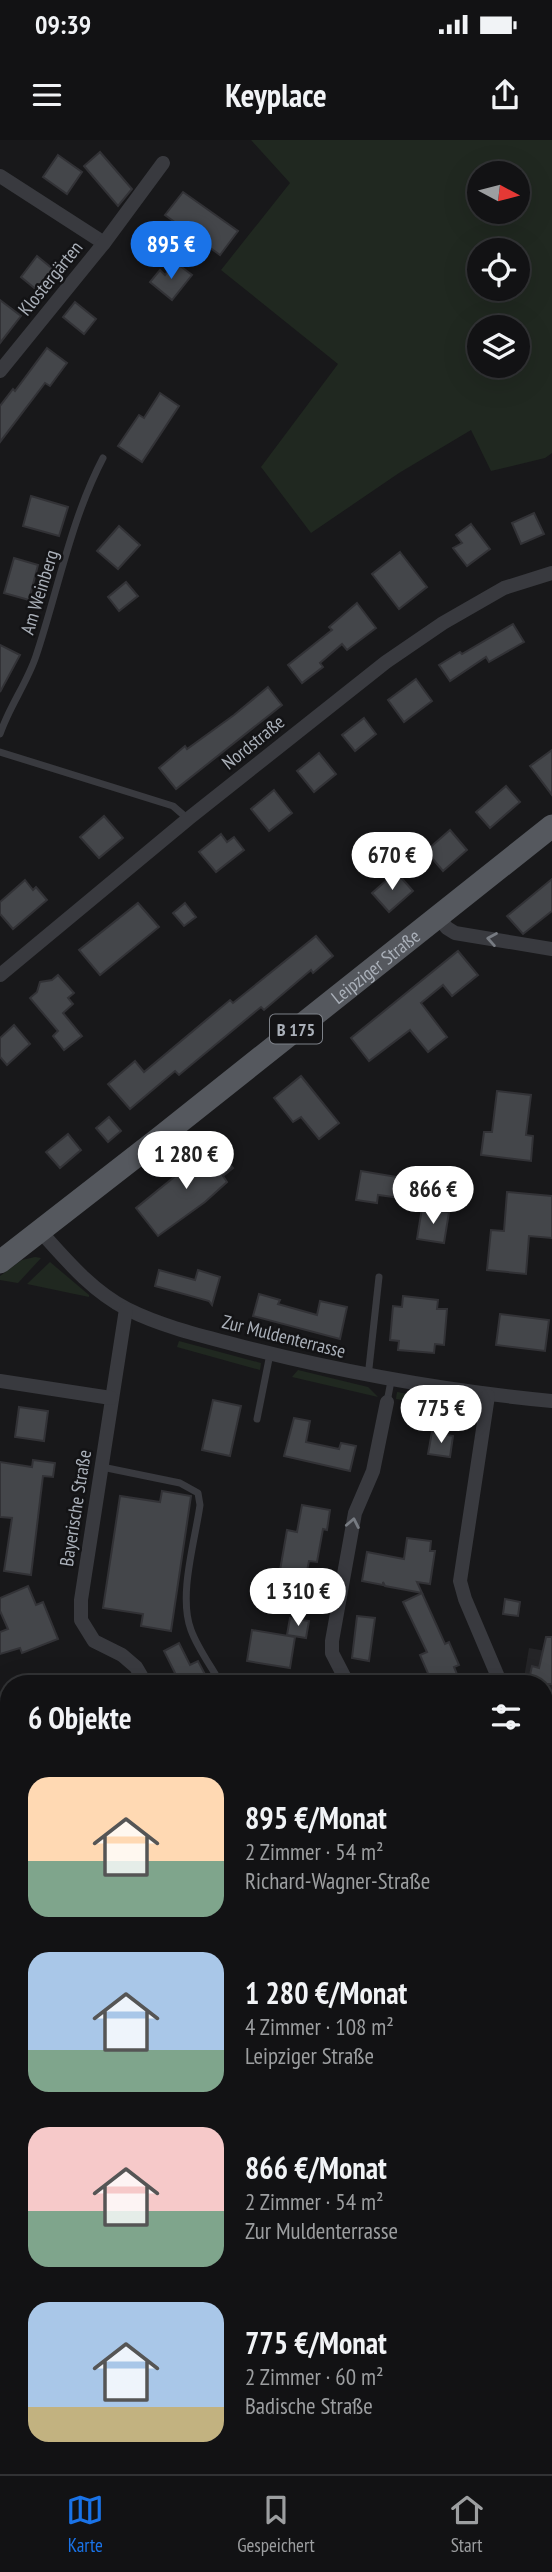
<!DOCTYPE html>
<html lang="de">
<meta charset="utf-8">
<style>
:root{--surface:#121214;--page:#1f2022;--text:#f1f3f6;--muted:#9c9ea0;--line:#313234;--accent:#1a73e8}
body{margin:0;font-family:"PT Sans Narrow",sans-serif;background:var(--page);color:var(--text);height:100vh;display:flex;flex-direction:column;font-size:26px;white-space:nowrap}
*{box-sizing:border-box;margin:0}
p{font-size:23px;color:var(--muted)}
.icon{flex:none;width:38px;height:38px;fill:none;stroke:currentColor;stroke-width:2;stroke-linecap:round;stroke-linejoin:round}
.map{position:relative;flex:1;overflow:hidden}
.details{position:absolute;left:0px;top:1535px;width:553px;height:800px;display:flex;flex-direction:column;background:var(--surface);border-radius:28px 28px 0 0;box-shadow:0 7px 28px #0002,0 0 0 2px var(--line)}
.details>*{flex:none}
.needle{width:46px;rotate:97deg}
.controls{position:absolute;left:467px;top:21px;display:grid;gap:14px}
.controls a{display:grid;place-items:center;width:63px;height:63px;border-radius:50%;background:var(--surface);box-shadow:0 7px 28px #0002,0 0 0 2px var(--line);font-size:35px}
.price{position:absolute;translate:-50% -60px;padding:0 16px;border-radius:24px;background:#fff;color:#222;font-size:23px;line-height:46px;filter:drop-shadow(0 2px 4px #0008)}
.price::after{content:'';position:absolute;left:50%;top:42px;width:21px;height:16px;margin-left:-10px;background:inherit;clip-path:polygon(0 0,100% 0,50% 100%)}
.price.active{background:var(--accent);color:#fff}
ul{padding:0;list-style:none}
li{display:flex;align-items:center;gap:21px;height:175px;padding:0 28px}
li span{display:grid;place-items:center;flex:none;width:196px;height:140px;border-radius:21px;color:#555}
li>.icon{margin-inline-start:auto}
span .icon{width:84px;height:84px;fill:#fffc;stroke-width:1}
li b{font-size:30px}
h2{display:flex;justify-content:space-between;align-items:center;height:84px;padding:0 28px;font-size:30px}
.status{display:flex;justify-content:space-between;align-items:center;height:49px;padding:0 35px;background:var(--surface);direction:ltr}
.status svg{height:19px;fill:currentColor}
header{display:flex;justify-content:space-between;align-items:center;height:91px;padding:0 28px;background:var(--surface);font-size:32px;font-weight:600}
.menu{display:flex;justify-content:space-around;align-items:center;height:98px;border-top:2px solid var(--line);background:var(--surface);font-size:19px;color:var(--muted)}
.menu a{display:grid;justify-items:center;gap:4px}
.menu .active{color:var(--accent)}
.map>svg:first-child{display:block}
.built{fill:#242427}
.green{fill:#202820;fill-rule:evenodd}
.building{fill:#44464a;stroke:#323236;stroke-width:2}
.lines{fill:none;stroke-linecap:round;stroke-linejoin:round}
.service{stroke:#393a3f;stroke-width:7}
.minor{stroke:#393a3f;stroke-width:14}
.primary{stroke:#55585e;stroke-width:23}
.oneway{stroke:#777b82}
.labels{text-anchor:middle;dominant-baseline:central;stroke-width:5;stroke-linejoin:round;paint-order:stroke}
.shield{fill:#131315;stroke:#7d8188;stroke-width:2}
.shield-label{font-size:18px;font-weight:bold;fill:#aab0b9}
.street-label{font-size:19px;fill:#aab0b9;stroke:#131315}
</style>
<div class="status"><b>09:39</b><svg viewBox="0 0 49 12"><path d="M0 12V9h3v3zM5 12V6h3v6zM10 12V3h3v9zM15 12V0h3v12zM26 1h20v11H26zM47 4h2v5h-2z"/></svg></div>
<header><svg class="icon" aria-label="menu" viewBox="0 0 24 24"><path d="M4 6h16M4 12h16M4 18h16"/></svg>Keyplace<svg class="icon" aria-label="share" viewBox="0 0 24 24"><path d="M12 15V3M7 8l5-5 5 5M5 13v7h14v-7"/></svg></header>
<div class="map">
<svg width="552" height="2334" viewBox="0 0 552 2334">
<rect width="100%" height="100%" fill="#18181a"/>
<!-- built -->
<path class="built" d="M529,1508l23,4v256l-8,-1v-223h-21z"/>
<!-- green -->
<g class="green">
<path d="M251,0h301v313l-7,5 -54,13 -20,-41 -72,43 -88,60 -50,-66 77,-103 -117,-94 69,-87zM480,33h38v39h-38zM480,110h38v39h-38zM518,187v39h-38v-39z"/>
<path d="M35,1117l6,1 -23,25 -18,-3v-4l22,-16z"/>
<path d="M50,1122l39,33v2l-62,-13z"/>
<path d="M179,1201l82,22 -1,7 -83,-23z"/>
<path d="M298,1230l70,17 10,10 -86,-20z"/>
<path d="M397,1252l65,11 7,4 2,6 -75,-14z"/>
<path d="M544,2228l8,6v92l-4,8h-73l5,-8h64z"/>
<path d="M296,2326h164v8h-148v-7z"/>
</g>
<!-- building -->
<g class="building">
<path d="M100,12l32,37 -14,17 -34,-40z"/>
<path d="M58,15l24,17 -15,22 -24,-17z"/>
<path d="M183,52l55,39 -18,24 -55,-40z"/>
<path d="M37,116l17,14 -16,21 -17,-14z"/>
<path d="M175,122l17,13 -20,25 -22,-18 10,-12 5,5z"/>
<path d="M0,160l21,16 -21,27z"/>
<path d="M75,162l21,17 -12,15 -21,-17z"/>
<path d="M47,208l20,15 -17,23 -5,-3 -45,59v-36l13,-17 2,2z"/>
<path d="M160,253l19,13 -37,56 -24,-16 21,-31 5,3z"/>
<path d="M31,356l37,11 -9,29 -36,-10z"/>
<path d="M534,373l10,21 -23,10 -9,-21z"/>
<path d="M471,384l19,25 -23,17 -14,-18 9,-5 -6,-8z"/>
<path d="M119,386l21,19 -22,24 -21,-18z"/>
<path d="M400,412l27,35 -28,22 -27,-35z"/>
<path d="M14,418l24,7 -9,35 -25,-7z"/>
<path d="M126,442l12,14 -19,15 -11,-14z"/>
<path d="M357,463l19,25 -29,22 -5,-6 -22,19 3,4 -21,16 -14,-18 44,-35 -3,-3z"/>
<path d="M513,484l11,18 -35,20 -3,-5 -36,24 -11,-16 21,-13 2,2z"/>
<path d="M0,505l20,10 -20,37z"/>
<path d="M416,539l16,22 -28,21 -16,-22z"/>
<path d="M268,547l14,18 -106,84 -17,-21 26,-22 2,3 47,-34z"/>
<path d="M364,578l12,16 -21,17 -13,-16z"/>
<path d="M552,610v45l-22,-29z"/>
<path d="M319,613l17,21 -22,18 -17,-21z"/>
<path d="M506,646l14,16 -30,26 -14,-16z"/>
<path d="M274,650l18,23 -23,18 -18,-22z"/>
<path d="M104,676l19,22 -24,20 -19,-21z"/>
<path d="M450,690l17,20 -24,21 -17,-20z"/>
<path d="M221,694l6,8 7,-5 10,13 -28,22 -17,-20z"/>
<path d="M396,732l17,19 -24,21 -17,-19z"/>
<path d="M552,739v32l-29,23 -16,-18z"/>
<path d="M25,740l8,10 3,-3 11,13 -34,29 -13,-15v-12z"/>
<path d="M138,763l21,24 -59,48 -21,-25z"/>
<path d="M185,763l11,14 -12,9 -11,-13z"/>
<path d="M316,796l17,20 -20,17 -2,-3 -47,40 -3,-3 -82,68 -4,-4 -45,38 -22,-25 27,-23 9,11 86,-72 3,3z"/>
<path d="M458,811l20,24 -26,21 -9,-11 -22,18 26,34 -19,15 -18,-22 -41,31 -18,-23z"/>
<path d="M58,835l16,18 -6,5 5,6 -10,9 19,23 -18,14 -11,-14 5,-5 -28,-33 7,-6 3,-10 12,-2z"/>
<path d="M14,885l16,19 -23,21 -7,-8v-19z"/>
<path d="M301,936l38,47 -20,16 -18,-22 -8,5 -19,-24z"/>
<path d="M497,951l34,4 -5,40 7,1 -2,25 -50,-6 3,-23h8z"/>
<path d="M109,977l12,14 -13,11 -12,-14z"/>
<path d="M68,994l13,16 -21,18 -14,-16z"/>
<path d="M215,1004l18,24 -10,8 4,6 -22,20 -47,34 -22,-28z"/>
<path d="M361,1031l42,7 -3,20 -22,-3 -1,8 -21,-3z"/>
<path d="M507,1052l45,4v42l-23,-2 -3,38 -39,-4 4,-40 13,1z"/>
<path d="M422,1068l27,4 -5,31 -27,-4z"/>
<path d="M159,1130l36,10 3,-10 22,7 -8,28 -3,-4 -54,-15z"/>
<path d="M259,1154l21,6 -2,4 39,11 3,-14 27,6 -7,32 -87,-23z"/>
<path d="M403,1156l35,4 -1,9h10l-3,36 -9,-1 -1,9 -36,-3 1,-9 -9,-1 3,-34 9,1z"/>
<path d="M500,1174l49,6 -4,31 -49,-6z"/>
<path d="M213,1260l28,6 -11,50 -28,-6z"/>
<path d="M19,1267l29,4 -4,30 -29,-4z"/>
<path d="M294,1278l16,3 -4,21 33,7 2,-6 15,3 -6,25 -66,-15z"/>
<path d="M432,1292l21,4 -3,21 -22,-3z"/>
<path d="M33,1320l22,3 -2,14 -10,-1 -12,99 -27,-4 8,-53 -12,-1v-55l32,5z"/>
<path d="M162,1351l29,5 -20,135 -30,-5 2,-12 -40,-6 17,-112 40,6z"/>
<path d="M302,1365l28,5 -3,20 -4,-1 -6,33 -8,-1 -10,48 -30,-6 5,-28 5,1 8,-46 10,2z"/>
<path d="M407,1398l24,3 -1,10h5l-5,33 -13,-2 5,11 -37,-7 -2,-4v3l-21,-4 5,-29 37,7z"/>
<path d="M28,1446l8,19 7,-3 15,37 -36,14 -2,-5 -20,6v-22l8,-3 -8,-18v-13z"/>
<path d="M422,1453l23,51 4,-2 10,23 -5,2 7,17h-22l-3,-9 -6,3 -10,-23 7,-3 -24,-50z"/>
<path d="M505,1459l15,3 -2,14 -15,-2z"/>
<path d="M357,1476l18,2 -6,43 -17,-3z"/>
<path d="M290,1478l19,3 -3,17 -19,-3z"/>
<path d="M252,1490l43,7 -5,31 -43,-7z"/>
<path d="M546,1497h6v47h-24l4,-18 7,2z"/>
<path d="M179,1503l11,22 8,-4 12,23h-53l18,-11 -11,-22z"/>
</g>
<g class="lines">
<!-- service -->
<g class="service">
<path d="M0,594c9,-27 27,-51 36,-78 22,-66 35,-137 67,-198"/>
<path d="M0,612l173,54 15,13"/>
<path d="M368,1237l11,-100"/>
<path d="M387,1262l4,-21"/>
<path d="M257,1279l13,-65"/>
<path d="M102,1327l78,16 18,10 2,12c-5,36 -22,91 -9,125 7,19 20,36 30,54"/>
<path d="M36,2334l2,-8"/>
</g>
<!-- minor -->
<g class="minor">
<path d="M0,36l104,67"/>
<path d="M0,231l104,-128 59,-80"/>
<path d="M438,777l9,11 8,5 97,16"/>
<path d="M0,835l188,-156 198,-157 57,-39 61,-35 48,-15"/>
<path d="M40,1091c26,29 52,60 87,78 38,19 80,28 121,39 103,26 198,43 304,53"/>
<path d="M126,1169l-45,291v20l13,21 28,14 14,12 10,17"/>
<path d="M0,1241l111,17"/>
<path d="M488,1256l-28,185 5,18 36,85"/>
<path d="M348,1544l-16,-31v-12l23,-128 18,-42 14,-69"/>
<path d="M0,1629l9,26"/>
<path d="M544,1773l8,1"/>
<path d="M0,1789l9,-1"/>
<path d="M0,2071h9"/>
</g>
<!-- primary -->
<path class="primary" id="s1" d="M0,1122l162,-126 390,-310"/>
</g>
<!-- one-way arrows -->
<defs><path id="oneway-chevron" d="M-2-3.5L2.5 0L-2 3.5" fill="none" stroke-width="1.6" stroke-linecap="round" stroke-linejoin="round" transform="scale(1.75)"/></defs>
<g class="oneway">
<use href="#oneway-chevron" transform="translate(492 799) rotate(-170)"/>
<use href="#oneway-chevron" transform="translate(353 1383) rotate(-79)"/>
</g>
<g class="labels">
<!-- shield labels -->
<rect class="shield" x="270" y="874.5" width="52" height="29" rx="5"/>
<g class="shield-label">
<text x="296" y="889">B 175</text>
</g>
<!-- street labels -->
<g class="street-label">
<text transform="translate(50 138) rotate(-51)">Klostergärten</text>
<text transform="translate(39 452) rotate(-73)">Am Weinberg</text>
<text transform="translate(253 602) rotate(-39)">Nordstraße</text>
<text stroke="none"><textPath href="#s1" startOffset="478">Leipziger Straße</textPath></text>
<text transform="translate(284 1196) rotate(14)">Zur Muldenterrasse</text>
<text transform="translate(75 1368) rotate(-81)">Bayerische Straße</text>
</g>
</g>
</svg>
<div class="controls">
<a><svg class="needle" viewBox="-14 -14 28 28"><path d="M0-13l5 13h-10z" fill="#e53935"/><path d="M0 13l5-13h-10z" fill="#9c9ea0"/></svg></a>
<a><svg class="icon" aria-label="locate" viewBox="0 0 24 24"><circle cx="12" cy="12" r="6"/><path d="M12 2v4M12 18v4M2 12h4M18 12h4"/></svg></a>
<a><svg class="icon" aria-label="layers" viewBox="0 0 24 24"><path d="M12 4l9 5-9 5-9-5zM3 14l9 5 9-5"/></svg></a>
</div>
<b class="price active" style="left:171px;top:141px">895 €</b>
<b class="price" style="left:392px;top:752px">670 €</b>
<b class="price" style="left:186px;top:1051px">1 280 €</b>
<b class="price" style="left:433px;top:1086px">866 €</b>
<b class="price" style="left:441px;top:1305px">775 €</b>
<b class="price" style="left:298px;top:1488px">1 310 €</b>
<section class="details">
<h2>6 Objekte<svg class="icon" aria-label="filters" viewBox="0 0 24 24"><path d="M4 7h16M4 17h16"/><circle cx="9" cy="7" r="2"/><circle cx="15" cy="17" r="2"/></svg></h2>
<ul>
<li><span style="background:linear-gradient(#ffd9b3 60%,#7fa58c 0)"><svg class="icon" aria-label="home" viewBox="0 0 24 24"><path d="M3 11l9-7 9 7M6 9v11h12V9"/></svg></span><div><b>895 €/Monat</b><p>2 Zimmer · 54 m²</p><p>Richard-Wagner-Straße</p></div></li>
<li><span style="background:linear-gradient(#a9c7e8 70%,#7fa58c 0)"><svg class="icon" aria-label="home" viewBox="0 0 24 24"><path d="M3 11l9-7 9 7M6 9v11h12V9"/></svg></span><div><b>1 280 €/Monat</b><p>4 Zimmer · 108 m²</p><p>Leipziger Straße</p></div></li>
<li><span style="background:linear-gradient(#f6c9c9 60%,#7fa58c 0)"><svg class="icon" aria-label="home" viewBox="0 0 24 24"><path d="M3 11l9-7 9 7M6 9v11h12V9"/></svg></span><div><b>866 €/Monat</b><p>2 Zimmer · 54 m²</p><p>Zur Muldenterrasse</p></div></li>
<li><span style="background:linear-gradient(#a9c7e8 75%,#c2b280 0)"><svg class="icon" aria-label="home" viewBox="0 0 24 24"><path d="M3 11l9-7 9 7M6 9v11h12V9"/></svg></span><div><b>775 €/Monat</b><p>2 Zimmer · 60 m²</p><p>Badische Straße</p></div></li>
</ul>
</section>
</div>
<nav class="menu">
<a class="active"><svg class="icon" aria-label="map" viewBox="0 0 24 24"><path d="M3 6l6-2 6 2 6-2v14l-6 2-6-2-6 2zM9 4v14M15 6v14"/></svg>Karte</a>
<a><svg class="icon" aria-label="saved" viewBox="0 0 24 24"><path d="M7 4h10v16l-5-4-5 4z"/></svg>Gespeichert</a>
<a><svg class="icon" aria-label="home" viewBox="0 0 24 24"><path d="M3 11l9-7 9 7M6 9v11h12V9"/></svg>Start</a>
</nav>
